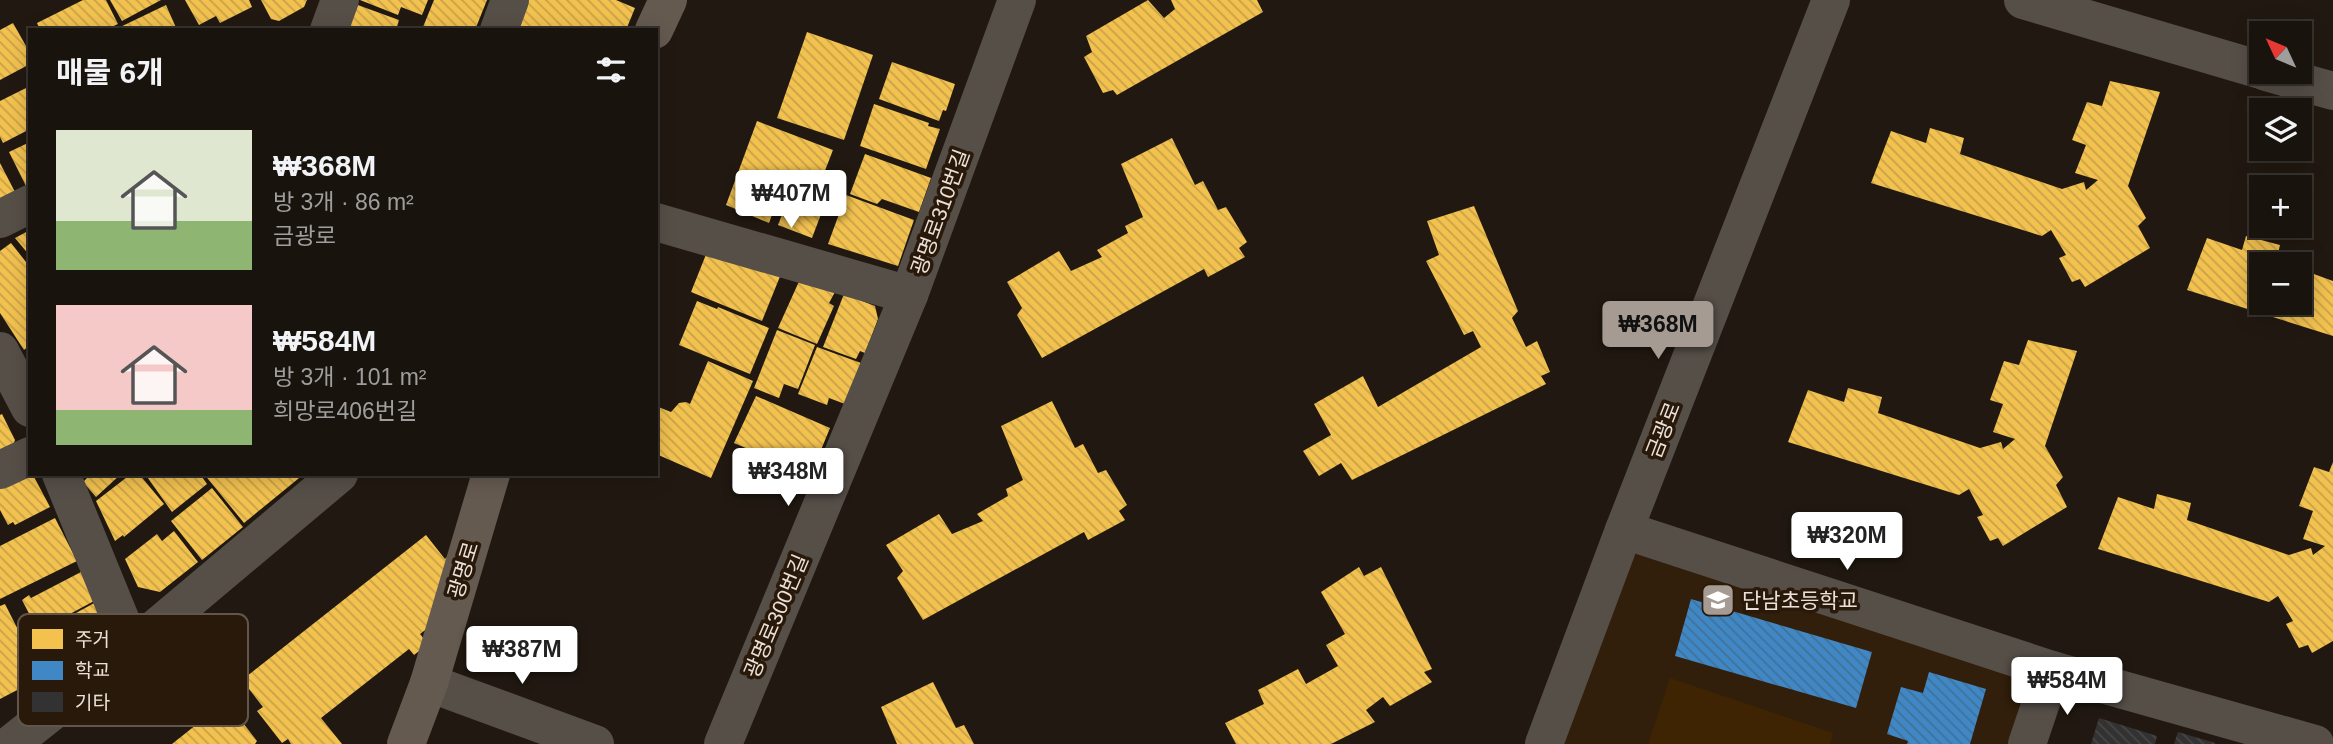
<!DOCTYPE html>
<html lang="ko">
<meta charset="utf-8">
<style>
:root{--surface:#19130d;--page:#26201b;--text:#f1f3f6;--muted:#9f9e9d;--line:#37322e;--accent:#a59b92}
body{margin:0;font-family:Arial,"Noto Sans KR",sans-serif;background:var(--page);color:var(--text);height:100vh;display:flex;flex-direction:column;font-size:26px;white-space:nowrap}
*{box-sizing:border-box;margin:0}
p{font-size:23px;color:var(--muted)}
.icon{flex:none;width:38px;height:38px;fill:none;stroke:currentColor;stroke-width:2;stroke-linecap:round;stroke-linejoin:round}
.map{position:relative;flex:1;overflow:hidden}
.sheet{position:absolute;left:28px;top:28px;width:630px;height:448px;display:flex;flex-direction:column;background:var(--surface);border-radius:0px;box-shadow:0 4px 18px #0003,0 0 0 2px var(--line)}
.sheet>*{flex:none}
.needle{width:46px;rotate:314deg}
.tools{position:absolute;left:2249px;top:21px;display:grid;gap:14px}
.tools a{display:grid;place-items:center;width:63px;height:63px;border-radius:0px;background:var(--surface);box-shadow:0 4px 18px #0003,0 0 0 2px var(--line);font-size:35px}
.price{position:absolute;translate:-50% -60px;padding:0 16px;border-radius:7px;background:#fff;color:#222;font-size:23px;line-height:46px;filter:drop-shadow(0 2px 4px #0008)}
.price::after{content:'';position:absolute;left:50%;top:42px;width:21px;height:16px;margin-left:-10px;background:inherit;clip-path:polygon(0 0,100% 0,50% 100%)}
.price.selected{background:var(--accent);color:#111}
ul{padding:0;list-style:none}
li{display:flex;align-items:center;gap:21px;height:175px;padding:0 28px}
li span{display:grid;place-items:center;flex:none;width:196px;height:140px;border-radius:0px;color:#555}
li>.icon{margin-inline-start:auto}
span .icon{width:84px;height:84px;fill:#fffc;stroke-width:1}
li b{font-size:30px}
h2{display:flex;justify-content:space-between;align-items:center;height:84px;padding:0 28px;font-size:30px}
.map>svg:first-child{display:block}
.built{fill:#311e0b}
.pitch{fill:#3f2403}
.homes{fill:url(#homes-back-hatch)}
.schools{fill:url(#schools-back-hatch)}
.building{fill:url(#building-back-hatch)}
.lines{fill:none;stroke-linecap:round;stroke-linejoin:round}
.minor{stroke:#564f48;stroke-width:38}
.major{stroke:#655a50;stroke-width:38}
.labels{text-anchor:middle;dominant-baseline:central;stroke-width:7;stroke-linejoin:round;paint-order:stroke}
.street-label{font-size:21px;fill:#ece1d8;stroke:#28190a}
.poi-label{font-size:21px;fill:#ece1d8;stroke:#28190a;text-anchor:start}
.key{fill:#28190a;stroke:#635548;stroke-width:2}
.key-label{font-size:19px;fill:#ece1d8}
</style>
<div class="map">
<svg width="2333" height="744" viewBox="0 0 2333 744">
<defs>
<pattern id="homes-back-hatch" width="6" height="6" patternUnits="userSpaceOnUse" patternTransform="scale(1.75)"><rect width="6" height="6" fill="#f2c14e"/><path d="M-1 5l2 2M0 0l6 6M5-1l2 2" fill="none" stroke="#c7a24b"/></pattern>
<pattern id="schools-back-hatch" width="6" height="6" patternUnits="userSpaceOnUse" patternTransform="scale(1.75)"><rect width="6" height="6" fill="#3f88c5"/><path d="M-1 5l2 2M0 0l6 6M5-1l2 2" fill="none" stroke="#427097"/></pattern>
<pattern id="building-back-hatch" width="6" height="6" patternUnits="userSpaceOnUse" patternTransform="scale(1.75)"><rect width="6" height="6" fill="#333232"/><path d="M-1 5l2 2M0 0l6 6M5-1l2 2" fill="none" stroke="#474645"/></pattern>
</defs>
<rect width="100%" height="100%" fill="#211911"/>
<!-- built -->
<path class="built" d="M1624,530l428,140 -26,74h-482z"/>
<!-- pitch -->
<path class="pitch" d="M1670,678l163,55 -3,11h-182z"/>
<!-- homes -->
<g class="homes">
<path d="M83,0h23l12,24 -13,6h-65l-3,-7z"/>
<path d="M110,0h51l-39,21z"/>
<path d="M185,0h64l3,7 -32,16 -4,-7 -17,9z"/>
<path d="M261,0h46l-3,7 -25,14 -8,-2z"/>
<path d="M360,0h68l-6,15 -21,-8 -3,8z"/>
<path d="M434,0h53l-12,30h-45l-7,-3z"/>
<path d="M523,0h93l19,8 -9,22h-108z"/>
<path d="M1148,0l16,18 11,-9 -4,-9h86l6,12 -146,83 -4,-5 -10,3 -19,-36 8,-5 -6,-16z"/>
<path d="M355,4l44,16 -3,10h-53z"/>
<path d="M166,5l11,25h-63z"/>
<path d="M13,23l17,30v11l-30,16v-50z"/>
<path d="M807,32l66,23 -29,85 -67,-22z"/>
<path d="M892,62l63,22 -9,27 -3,-1 -4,11 -60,-22z"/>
<path d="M2110,81l50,11 -32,94 18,32 -8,8 12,22 -65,39 -5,-8 -8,3 -13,-24 7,-3 -15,-25 -9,6 -171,-53 20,-52 35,12 4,-15 34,10 -4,16 102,35 22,-7 2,8 12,-10 -23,-7 11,-28 -14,-5 15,-38 15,4z"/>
<path d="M30,86v43l-27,14 -3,-6v-36z"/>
<path d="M874,104l55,19 -1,3 12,3 -14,40 -66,-23z"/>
<path d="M757,121l76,29 -14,36 -32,-12 -18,49 -43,-18z"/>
<path d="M1172,138l23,47 8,-4 15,29 8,-3 21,35 -8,6 6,9 -37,20 -4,-8 -162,89 -25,-43 5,-7 -15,-26 52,-31 12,20 31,-14 -5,-7 31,-17 -3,-7 18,-9 -22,-53z"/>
<path d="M30,142v42l-4,2 -17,-34z"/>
<path d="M865,154l66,24 -12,34 -37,-13 -5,5 -27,-10z"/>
<path d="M0,163l15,29 -15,7z"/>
<path d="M795,181l34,12 -17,45 -34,-13z"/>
<path d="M846,195l68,25 -16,46 -70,-22z"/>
<path d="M1474,206l44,105 -6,7 14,29 11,-6 13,31 -9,4 5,8 -194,96 -11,-17 -22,13 -16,-25 28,-16 -17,-31 49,-28 15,31 103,-60 -8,-16 -9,4 -38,-74 13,-6 -12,-34z"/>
<path d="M30,230v26l-15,-18z"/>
<path d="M2246,236l34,9 -4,17 7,2h-22v39h39v-34l33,12v55l-146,-46 20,-52 35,12z"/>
<path d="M11,243l19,24v78l-6,5 -24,-37v-62z"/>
<path d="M709,247l72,27 -19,47 -71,-29z"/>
<path d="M801,277l34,15 -6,11 5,3 -17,38 -39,-16z"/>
<path d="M844,294l31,12 3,13 -13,34 -5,-2 -4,8 -33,-12z"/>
<path d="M697,301l20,8 1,-2 51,21 -19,46 -71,-29z"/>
<path d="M777,330l38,15 -17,44 -14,-5 -5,14 -25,-10z"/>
<path d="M2028,340l49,11 -32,95 18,31 -7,8 11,22 -64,39 -5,-8 -8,3 -13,-24 6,-2 -14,-26 -10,6 -171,-53 20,-52 36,12 4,-14 34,9 -4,16 102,35 21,-6 2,7 12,-10 -22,-7 10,-28 -13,-4 14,-39 15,4z"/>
<path d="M817,347l44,16 -16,41 -16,-6 -2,7 -29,-11z"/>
<path d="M708,361l45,20 -42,97 -55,-24v-48l15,6 8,-9 7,-1 4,2z"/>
<path d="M756,396l74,32 -14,34 3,1 -5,12 -24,-9 -3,6 -17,-7 2,-6 -38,-16z"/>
<path d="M1052,401l23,47 8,-4 15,29 8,-3 21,35 -8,6 6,9 -37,20 -4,-8 -161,88 -26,-42 6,-7 -17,-26 53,-31 13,20 31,-13 -6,-7 31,-18 -2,-7 17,-9 -22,-54z"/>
<path d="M2,414l13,26 -4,11 -11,7v-43z"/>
<path d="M2333,462v179l-21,12 -4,-8 -9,3 -13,-24 7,-3 -15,-25 -9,6 -171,-53 20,-52 36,12 3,-15 34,9 -4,17 102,35 22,-7 2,7 12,-9 -22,-7 10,-28 -14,-5 15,-39 15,5z"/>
<path d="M85,474h36l-25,23 -13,-15 5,-5z"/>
<path d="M131,474h8l25,30 -40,33 -1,-2 -8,6 -19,-40z"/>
<path d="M145,474h55l7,10 -35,28z"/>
<path d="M204,474h100l-60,49z"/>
<path d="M33,475l17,32 -35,18 -2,-3 -5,3 -8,-15v-28z"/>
<path d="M212,488l31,39 -41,33 -31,-39z"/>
<path d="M55,518l22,43 -77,38v-53z"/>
<path d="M174,531l24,31 -38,30 -22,-5 -13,-28 32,-25 5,7z"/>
<path d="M426,535l19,24 4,-4 -8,63 -21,16 8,10 -14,11 -5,-6 -88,69 21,26h-51l-3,-5 -6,4 -25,-32 6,-4 -21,-27z"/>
<path d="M1359,567l5,9 17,-9 51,102 -8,3 8,10 -42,24 -7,-9 -17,13 9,12 -44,22h-95l-11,-21 39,-19 -6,-14 40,-21 8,15 32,-18 -12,-21 19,-11 -24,-42z"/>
<path d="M81,572l15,28 -58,31 -16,-31 7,-5 2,3z"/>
<path d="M98,601l8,15 -5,26 -52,38 -20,-37 47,-26 -2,-3z"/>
<path d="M5,604l37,73 -42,22v-93z"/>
<path d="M933,682l23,46 8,-3 10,19h-77l-16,-37z"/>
<path d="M226,701l31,40 -2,3h-83z"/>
</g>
<!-- schools -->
<g class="schools">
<path d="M1691,599l181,53 -16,56 -181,-52z"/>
<path d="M1929,672l57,17 -16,55h-63l1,-3 -21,-7 14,-47 22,6z"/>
</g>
<!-- building -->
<g class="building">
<path d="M2099,718l58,18 -2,8h-64z"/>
<path d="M2178,732l37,11v1h-41z"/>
</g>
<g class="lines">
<!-- minor -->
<g class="minor">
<path d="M2023,0l238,70"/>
<path d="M329,30l11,-30"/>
<path d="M499,30l11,-30"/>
<path d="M2266,72l67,19"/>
<path d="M0,219l30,-15"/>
<path d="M656,222l253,73"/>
<path d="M0,351l30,57"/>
<path d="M0,470l30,-14"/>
<path d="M61,474l71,174"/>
<path d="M1624,530l428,140 263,74"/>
<path d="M429,683l166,61"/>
<path d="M11,744l121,-96 207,-174"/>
<path d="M723,744l186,-449 108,-295"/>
<path d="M1544,744l80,-214 207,-530"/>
<path d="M2027,744l25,-74"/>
</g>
<!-- major -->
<g class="major">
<path d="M654,30l14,-30"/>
<path d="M406,744l23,-61 62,-209"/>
</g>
</g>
<!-- icons -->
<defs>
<symbol id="school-square" viewBox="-11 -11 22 22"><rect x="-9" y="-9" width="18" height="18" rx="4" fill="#a59b92" stroke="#28190a"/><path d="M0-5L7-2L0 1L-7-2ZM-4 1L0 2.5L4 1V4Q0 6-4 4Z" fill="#fff"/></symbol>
</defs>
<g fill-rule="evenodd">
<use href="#school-square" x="1699" y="581" width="38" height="38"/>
</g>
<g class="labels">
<!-- street labels -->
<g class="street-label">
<text transform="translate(940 212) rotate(-70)">광명로310번길</text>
<text transform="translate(1663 430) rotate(-69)">금광로</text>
<text transform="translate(463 570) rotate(-73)">광명로</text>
<text transform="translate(776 616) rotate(-67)">광명로300번길</text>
</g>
<!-- poi labels -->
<g class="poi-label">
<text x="1742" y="600">단남초등학교</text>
</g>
</g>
<!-- legend -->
<rect x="18" y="614" width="230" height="112" rx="10" class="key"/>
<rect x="32" y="629" width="31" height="20" fill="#f2c14e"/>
<rect x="32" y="661" width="31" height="19" fill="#3f88c5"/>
<rect x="32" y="692" width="31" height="20" fill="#333232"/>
<g class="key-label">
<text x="75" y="646">주거</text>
<text x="75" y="677">학교</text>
<text x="75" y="709">기타</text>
</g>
</svg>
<div class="tools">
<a><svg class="needle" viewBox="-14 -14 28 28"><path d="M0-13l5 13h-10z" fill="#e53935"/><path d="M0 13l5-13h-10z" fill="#9f9e9d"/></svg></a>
<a><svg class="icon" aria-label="layers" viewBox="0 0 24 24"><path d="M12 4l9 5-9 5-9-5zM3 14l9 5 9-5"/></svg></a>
<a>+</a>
<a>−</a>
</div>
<b class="price" style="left:791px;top:230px">₩407M</b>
<b class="price selected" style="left:1658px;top:361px">₩368M</b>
<b class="price" style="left:788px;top:508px">₩348M</b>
<b class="price" style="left:1847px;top:572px">₩320M</b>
<b class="price" style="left:522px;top:686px">₩387M</b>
<b class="price" style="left:2067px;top:717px">₩584M</b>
<section class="sheet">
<h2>매물 6개<svg class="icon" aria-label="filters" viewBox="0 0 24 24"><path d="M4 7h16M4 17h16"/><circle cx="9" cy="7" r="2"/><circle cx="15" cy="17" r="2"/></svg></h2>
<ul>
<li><span style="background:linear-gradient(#dfe7d0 65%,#8fb573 0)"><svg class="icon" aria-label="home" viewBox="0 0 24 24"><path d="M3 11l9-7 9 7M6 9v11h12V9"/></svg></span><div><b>₩368M</b><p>방 3개 · 86 m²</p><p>금광로</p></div></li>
<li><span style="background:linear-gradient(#f6c9c9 75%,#8fb573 0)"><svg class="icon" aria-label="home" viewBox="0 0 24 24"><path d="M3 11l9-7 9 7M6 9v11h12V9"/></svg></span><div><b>₩584M</b><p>방 3개 · 101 m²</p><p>희망로406번길</p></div></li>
</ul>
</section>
</div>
